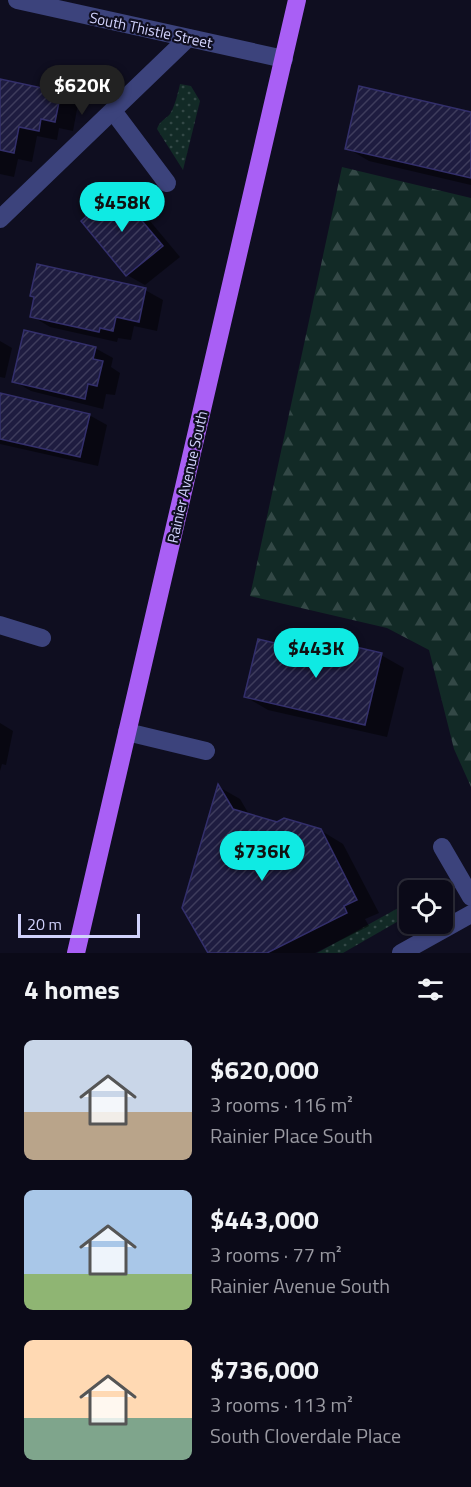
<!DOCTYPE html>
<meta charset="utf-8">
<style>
:root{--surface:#0b0a18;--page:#141321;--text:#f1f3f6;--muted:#9a9aa2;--line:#2b2b37;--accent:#0feae3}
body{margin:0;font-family:"Titillium Web",sans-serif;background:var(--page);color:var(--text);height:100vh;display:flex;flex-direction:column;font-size:22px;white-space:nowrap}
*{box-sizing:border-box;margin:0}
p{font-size:20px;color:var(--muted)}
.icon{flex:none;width:33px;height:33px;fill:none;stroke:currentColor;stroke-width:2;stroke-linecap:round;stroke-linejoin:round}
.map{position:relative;height:953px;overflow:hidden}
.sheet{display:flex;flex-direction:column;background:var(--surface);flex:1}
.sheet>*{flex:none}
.tools{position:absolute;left:399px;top:880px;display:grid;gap:12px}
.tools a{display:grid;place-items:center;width:54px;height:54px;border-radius:9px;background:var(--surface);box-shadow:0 2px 4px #0004,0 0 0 2px var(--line);font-size:30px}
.scale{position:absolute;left:18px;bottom:15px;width:122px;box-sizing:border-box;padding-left:6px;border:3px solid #d1d2fc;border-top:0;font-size:16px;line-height:21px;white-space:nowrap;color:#d1d2fc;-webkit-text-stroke:4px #0f0e20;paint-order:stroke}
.price{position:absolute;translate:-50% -51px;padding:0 14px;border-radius:21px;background:var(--accent);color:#111;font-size:20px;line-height:39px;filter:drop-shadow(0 2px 3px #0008)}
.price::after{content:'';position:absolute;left:50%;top:36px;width:18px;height:14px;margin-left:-9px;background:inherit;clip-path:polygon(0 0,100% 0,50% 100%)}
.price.active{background:#222;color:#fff}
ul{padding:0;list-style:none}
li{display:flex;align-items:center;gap:18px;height:150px;padding:0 24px}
li span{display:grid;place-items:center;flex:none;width:168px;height:120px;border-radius:9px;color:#555}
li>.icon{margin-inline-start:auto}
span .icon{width:72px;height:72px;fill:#fffc;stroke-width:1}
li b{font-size:26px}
h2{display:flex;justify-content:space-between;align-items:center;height:72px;padding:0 24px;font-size:26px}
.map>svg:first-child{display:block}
.grass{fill:url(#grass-dots)}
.forest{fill:url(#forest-firs)}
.shadow{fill:#0007}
.building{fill:url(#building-hatch);stroke:#332f6b;stroke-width:1.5}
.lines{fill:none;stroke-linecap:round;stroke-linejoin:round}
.minor{stroke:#3c437c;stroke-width:18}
.major{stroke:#a95ff5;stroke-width:18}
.labels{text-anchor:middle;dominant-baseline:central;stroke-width:4.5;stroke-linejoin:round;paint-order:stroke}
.street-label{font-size:15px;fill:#d1d2fc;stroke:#0f0e20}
</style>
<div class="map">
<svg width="471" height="953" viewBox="0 0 471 953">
<defs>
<pattern id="grass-dots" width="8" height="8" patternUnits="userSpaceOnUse" patternTransform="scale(1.5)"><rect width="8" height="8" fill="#122a26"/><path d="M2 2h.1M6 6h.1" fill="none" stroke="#334846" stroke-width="1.8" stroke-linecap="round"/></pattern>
<pattern id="forest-firs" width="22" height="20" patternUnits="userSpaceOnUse" patternTransform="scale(1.5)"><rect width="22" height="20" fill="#122a26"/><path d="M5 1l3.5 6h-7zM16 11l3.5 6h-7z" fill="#334846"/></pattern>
<pattern id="building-hatch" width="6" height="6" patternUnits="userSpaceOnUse" patternTransform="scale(1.5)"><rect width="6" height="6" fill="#1e1c40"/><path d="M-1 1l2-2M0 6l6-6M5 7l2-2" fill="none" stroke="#3e3c5c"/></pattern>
</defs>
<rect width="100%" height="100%" fill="#0f0e20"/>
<!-- grass -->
<g class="grass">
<path d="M180,84l11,2 9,15 -17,69 -26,-41c3,-9 8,-9 13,-15 5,-8 8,-21 10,-30z"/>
<path d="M409,902v13l-66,38h-26z"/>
</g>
<!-- forest -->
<path class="forest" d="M342,167l129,31v589l-17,-38 -25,-99 -42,-22 -137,-32z"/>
<!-- shadow -->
<g class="shadow">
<path d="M0,81l61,12 17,11 -5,27 -14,-3 -2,12 -20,-4 -5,26 -14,-3 -4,18 -14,-3z"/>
<path d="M471,113v72l-102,-24 -22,-13z"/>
<path d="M116,191l18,11 46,55 -35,28 -18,-10z"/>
<path d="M145,290l18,10 -6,31 -23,-5 -3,14 -13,-2 -1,4 -67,-15 -18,-11 4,-19z"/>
<path d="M0,341l12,7 -7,30 -5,-1z"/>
<path d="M95,348l18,10 -2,9 9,6 -5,22 -9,-1 -3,15 -72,-18 -17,-10z"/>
<path d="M0,395l89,20 18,10 -9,41 -98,-22z"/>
<path d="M329,652l52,3 23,13 -17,69 -119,-27 -22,-13 67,-44z"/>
<path d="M0,723l13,8 -7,34 -4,-1 -2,7z"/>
<path d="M219,787l21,12 10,17 27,8 43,6 23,14 36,69 -14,6 4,7 -54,27h-105z"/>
</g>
<!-- building -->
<g class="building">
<path d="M0,79l61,13 -6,30 -14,-3 -2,12 -20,-4 -5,26 -14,-3z"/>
<path d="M359,86l112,26v66l-126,-29z"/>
<path d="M116,190l47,56 -37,30 -45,-55z"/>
<path d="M37,264l109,24 -7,34 -23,-5 -3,14 -13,-3 -1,4 -69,-15 4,-20 -4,-1z"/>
<path d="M24,330l72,17 -3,12 10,2 -6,25 -9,-2 -3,15 -73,-17z"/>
<path d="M0,393l90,21 -10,43 -80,-18z"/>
<path d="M258,639l54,13 1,-6 15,4 2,-9 52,12 -17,72 -121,-28z"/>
<path d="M218,784l15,25 44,13 7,-4 37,11 36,71 -13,6 3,7 -80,40h-59l-26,-45z"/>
</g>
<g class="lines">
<!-- minor -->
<g class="minor">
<path d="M17,0l267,59"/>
<path d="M113,111l54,72"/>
<path d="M0,219l188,-181"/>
<path d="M0,625l42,13"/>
<path d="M127,732l79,19"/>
<path d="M442,847l29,50"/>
<path d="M401,953l70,-39"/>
</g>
<!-- major -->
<path class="major" d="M76,953l221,-953"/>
</g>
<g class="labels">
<!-- street labels -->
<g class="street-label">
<text transform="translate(151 30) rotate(12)">South Thistle Street</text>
<text transform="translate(187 477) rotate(-77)">Rainier Avenue South</text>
</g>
</g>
</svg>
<div class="tools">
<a><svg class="icon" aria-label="locate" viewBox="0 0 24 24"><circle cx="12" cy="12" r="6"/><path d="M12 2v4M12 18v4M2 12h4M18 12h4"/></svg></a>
</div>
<div class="scale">20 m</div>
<b class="price active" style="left:82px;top:116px">$620K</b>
<b class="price" style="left:122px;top:233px">$458K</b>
<b class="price" style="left:316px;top:679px">$443K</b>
<b class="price" style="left:262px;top:882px">$736K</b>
</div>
<section class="sheet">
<h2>4 homes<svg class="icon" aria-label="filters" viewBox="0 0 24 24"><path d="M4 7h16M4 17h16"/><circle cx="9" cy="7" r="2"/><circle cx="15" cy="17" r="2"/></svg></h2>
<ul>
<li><span style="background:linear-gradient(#c9d6e8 60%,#b9a48a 0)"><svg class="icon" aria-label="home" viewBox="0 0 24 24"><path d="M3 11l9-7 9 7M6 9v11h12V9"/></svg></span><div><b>$620,000</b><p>3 rooms · 116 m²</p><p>Rainier Place South</p></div></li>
<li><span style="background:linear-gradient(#a9c7e8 70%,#8fb573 0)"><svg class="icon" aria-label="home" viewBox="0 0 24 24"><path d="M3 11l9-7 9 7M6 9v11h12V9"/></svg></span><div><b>$443,000</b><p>3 rooms · 77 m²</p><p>Rainier Avenue South</p></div></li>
<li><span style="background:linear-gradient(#ffd9b3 65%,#7fa58c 0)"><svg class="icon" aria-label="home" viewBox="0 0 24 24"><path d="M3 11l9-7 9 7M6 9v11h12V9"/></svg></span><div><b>$736,000</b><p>3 rooms · 113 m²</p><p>South Cloverdale Place</p></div></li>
</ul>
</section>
